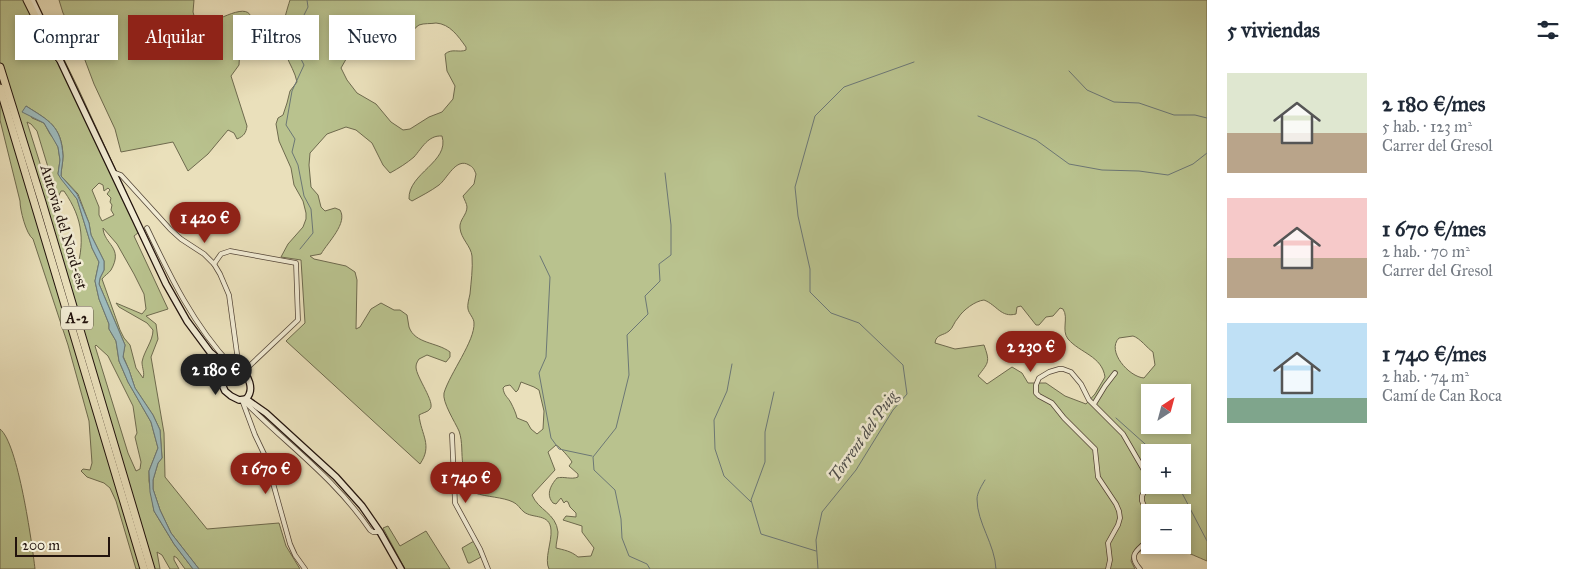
<!DOCTYPE html>
<html lang="es">
<meta charset="utf-8">
<style>
:root{--surface:#fff;--page:#f6f6f7;--text:#1f2937;--muted:#747a83;--accent:#8f2418}
body{margin:0;font-family:"IM FELL Great Primer",serif;background:var(--page);color:var(--text);height:100vh;display:flex;flex-direction:column;font-size:19px;white-space:nowrap}
*{box-sizing:border-box;margin:0}
p{font-size:16px;color:var(--muted)}
.icon{flex:none;width:28px;height:28px;fill:none;stroke:currentColor;stroke-width:2;stroke-linecap:round;stroke-linejoin:round}
.map{position:relative;flex:1;overflow:hidden}
.details{display:flex;flex-direction:column;background:var(--surface);width:375px}
.details>*{flex:none}
.hud{position:absolute;left:15px;top:15px;width:475px;height:45px;display:flex;gap:10px}
.needle{width:32px;rotate:36deg}
.fabs{position:absolute;left:1141px;top:384px;display:grid;gap:10px}
.fabs a{display:grid;place-items:center;width:50px;height:50px;border-radius:0px;background:var(--surface);box-shadow:0 2px 8px #0003;font-size:25px}
.scale{position:absolute;left:15px;bottom:12px;width:95px;box-sizing:border-box;padding-left:5px;border:2px solid #22130d;border-top:0;font-size:14px;line-height:18px;white-space:nowrap;color:#22130d;-webkit-text-stroke:4px #f1ebd3;paint-order:stroke}
.price{position:absolute;translate:-50% -42px;padding:0 11px;border-radius:18px;background:var(--accent);color:#fff;font-size:16px;line-height:32px;filter:drop-shadow(0 1px 2px #0008)}
.price::after{content:'';position:absolute;left:50%;top:30px;width:15px;height:11px;margin-left:-8px;background:inherit;clip-path:polygon(0 0,100% 0,50% 100%)}
.price.on{background:#222;color:#fff}
ul{padding:0;list-style:none}
li{display:flex;align-items:center;gap:15px;height:125px;padding:0 20px}
li span{display:grid;place-items:center;flex:none;width:140px;height:100px;border-radius:0px;color:#555}
li>.icon{margin-inline-start:auto}
span .icon{width:60px;height:60px;fill:#fffc;stroke-width:1}
li b{font-size:21px}
h2{display:flex;justify-content:space-between;align-items:center;height:60px;padding:0 20px;font-size:21px}
.tag{padding:0 18px;border-radius:0px;background:var(--surface);box-shadow:0 2px 8px #0003;font-size:18px;line-height:45px}
.tag.on{background:var(--accent);color:#fff}
main{display:flex;flex:1;min-height:0}
.map>svg:first-child{display:block}
.green{fill:#b9c28e;stroke:#6e6a4e;fill-rule:evenodd}
.water{fill:#9dbabb;stroke:#6c7775}
.lines{fill:none;stroke-linecap:round;stroke-linejoin:round}
.stream{stroke:#6c7775;stroke-width:1}
.street-casing{stroke:#544638;stroke-width:5.5}
.secondary-casing{stroke:#22130d;stroke-width:8}
.highway-casing{stroke:#22130d;stroke-width:9}
.street{stroke:#f1ebd3;stroke-width:4}
.secondary{stroke:#f1ebd3;stroke-width:5.5}
.highway{stroke:#eae0bb;stroke-width:7}
.labels{text-anchor:middle;dominant-baseline:central;stroke-width:5;stroke-linejoin:round;paint-order:stroke}
.shield{fill:#f1ebd3;stroke:#605448;stroke-width:1}
.shield-label{font-size:14px;font-weight:bold;fill:#22130d}
.street-label{font-size:15px;fill:#22130d;stroke:#f1ebd3}
.water-label{font-size:16px;font-style:italic;fill:#4d4d4a;stroke:#f1ebd3}
</style>
<main>
<div class="map">
<svg width="1207" height="569" viewBox="0 0 1207 569">
<rect width="100%" height="100%" fill="#eae0bb"/>
<filter id="stains"><feTurbulence type="fractalNoise" baseFrequency=".004" numOctaves="4"/><feColorMatrix values="0 0 0 0 .2 0 0 0 0 .09 0 0 0 0 .02 0 0 0 .5 -.17"/></filter>
<radialGradient id="worn" r=".72"><stop offset=".6" stop-color="#630" stop-opacity="0"/><stop offset="1" stop-color="#630" stop-opacity=".3"/></radialGradient>
<!-- green -->
<g class="green">
<path d="M0,0h35l43,88 65,141 -9,7 34,73 -22,7 10,8 2,15 -7,18 13,76 1,44 42,52 72,-6 7,23 14,23h-101l-28,-36 -11,-23 -7,-21v-9l5,-17 4,-5 -2,-28 -7,-15 -18,-27 -6,-18 -6,-14 2,-11 -26,-61 1,-6 4,-8v-9l-13,-26 -2,-12 -11,-29 -17,-18c0,-7 2,-13 2,-20 -1,-30 -15,-36 -37,-50l6,12 12,5 6,11 4,5 4,8 2,13 -2,14 19,25 15,49 7,14 -4,19 4,18 10,25v5l7,12 3,20 9,21 23,40 7,26 -9,23v10l5,30 20,33 19,25h-8l-8,-11 -3,-2v4l5,9h-9l-8,-14 -5,-3 3,17h-24l-20,-68 -6,-13 -6,-5 -17,-6 -6,-6 2,-2 7,1 2,-7 -3,-42 -21,-76 -35,-106c-7,-5 -13,-29 -13,-38l-20,-81zM27,122l4,2 6,7 14,46 1,9 -3,6zM99,183l4,2 1,6 4,-3 2,2 -3,4 4,4 -1,4 2,3 -1,5 3,5 -12,6 -3,-6v-8l-7,-17zM61,191h3c20,29 21,52 11,85l-1,-2 -20,-69zM103,228l14,16 17,30 10,20 2,15 -4,5 -26,-11 3,4 28,16 6,7c0,11 -9,21 -11,32 0,6 3,11 1,16l-7,-10 -6,-23 -6,-7 -4,-8 -18,-51c3,-4 6,-5 9,-9 13,-23 -7,-25 -8,-42zM96,345l12,11 25,50 4,27 -2,4 6,25 -1,7 -4,2 -8,-18 -33,-107z"/>
<path d="M59,0h135l-1,12 4,14c14,0 49,-26 54,-9l-11,29 -1,19 -8,11 16,50c-1,7 -3,10 -10,13l-3,-6 -6,-3 -20,24 -20,17 -15,-29 -52,10 -6,-23 -21,-45 -17,-45 -14,-26z"/>
<path d="M290,0h917v561c-17,-7 -39,-19 -58,-14 -6,2 -12,6 -17,10l-1,4 4,8h-586c-5,-10 3,-27 2,-39 -1,-17 -18,-11 -27,-18 -4,-3 -6,-8 -11,-10 -10,-5 -27,-5 -38,-9 -6,-8 -11,-17 -12,-28 -2,-11 0,-23 -4,-34 -4,-9 -17,-29 -15,-38 6,-20 31,-52 30,-70 0,-5 -5,-9 -6,-14 -1,-4 1,-10 2,-15 1,-12 3,-25 2,-38 -1,-10 -11,-17 -12,-28 -1,-8 7,-13 7,-21 0,-3 -3,-8 -4,-11l11,-12 2,-10c-2,-5 -3,-7 -7,-9 -13,-8 -22,14 -30,20 -8,6 -18,11 -27,16l-3,-2c-1,-26 41,-37 33,-63 -14,-1 -20,12 -28,21 -7,6 -15,11 -24,16l-7,-8 -11,-22 -16,-13 -10,-3 -19,7 -17,19 -1,12 2,22 7,8 3,12 4,4 10,-3 5,2c8,13 -12,32 -19,44l-11,2 4,3 32,7 9,6 2,8 -1,49 4,-2 11,-18 10,-6 13,7h6l7,5c1,4 1,8 2,12 6,17 28,15 41,25v5l-4,5 -19,-7 -8,4c-2,3 -3,5 -3,8 0,10 20,36 14,42 -2,3 -8,4 -11,6 2,20 14,30 1,49l-134,-123 19,-18 -4,-63 -20,-3 7,-13 15,-17 3,-8v-6l-3,-12 -9,-16 -3,-17 -12,-27 -3,-17 2,-6 5,-3 4,-12 3,-12 7,-9c-2,-10 -7,-17 -11,-27 -7,-19 -2,-36 4,-55zM436,23c14,1 22,13 30,24v3c-7,3 -14,-2 -21,4l2,17 8,15 -2,13 -11,13 -13,5 -19,12 -7,1 -12,-8 -15,-18 -19,-11 -10,-13 -6,-12 8,-14 20,-13 6,2 14,15h6c9,-8 16,-29 24,-33 5,-2 12,-1 17,-2zM984,300c13,5 17,18 32,14l1,-7 4,-1 15,19h3l7,-8 7,-1 7,-8 3,1c6,9 -2,21 5,30 12,14 34,17 37,38l-10,17 -9,10 -21,-8 -19,-13h-18l-6,-10 -10,-6 -25,17 -9,-8c11,-14 12,-14 6,-31l-29,4 -20,-6c1,-9 8,-7 14,-12 4,-3 5,-9 9,-13 5,-8 17,-17 26,-18zM1133,336c7,2 14,12 20,16l2,13 -11,13c-15,-1 -38,-27 -25,-40zM521,382l13,5 5,3 5,21 -1,18 -6,5 -6,-5 -4,-7 -10,-4c-1,-5 -4,-11 -6,-15 -3,-6 -7,-7 -8,-15l2,-2 5,-1 6,7 2,-2zM1150,392h32v33h-32zM556,445c4,2 14,13 16,17l-3,4 9,8v3c-7,3 -14,-1 -21,1 -7,8 -11,17 -4,25l3,1 5,-6 3,5 2,-2 2,1 2,5 6,6v4l-10,-1 -3,4 19,6v6l12,16 -3,8 -13,1c-7,-6 -14,-7 -22,-9 0,-5 2,-11 2,-16 -2,-19 -20,-22 -26,-37l23,-25 -7,-18zM1150,452h32v33h-32zM1150,512h32v33h-32z"/>
<path d="M0,429c18,14 32,114 35,140h-35z"/>
<path d="M388,526l12,20 26,-15 24,38h-45l-22,-41z"/>
<path d="M474,541l7,16 -11,6h-2l-6,-15z"/>
</g>
<!-- water -->
<path class="water" d="M26,106c23,15 35,19 37,50 0,7 -2,13 -2,20l16,18 12,29 2,12 13,26v9l-4,8 -1,6 26,61 -2,12 6,13 6,18 18,27 7,15 2,28 -4,5 -5,17v9l7,21 11,23 28,36h-6l-19,-25 -20,-33 -4,-19 -1,-21 9,-23 -7,-26 -23,-40 -9,-21 -3,-20 -7,-12v-5l-10,-25 -4,-18 4,-19 -7,-14 -15,-49 -16,-20 -3,-5 2,-14 -2,-13 -14,-24 -22,-11z"/>
<g class="lines">
<!-- stream -->
<g class="stream">
<path d="M1069,71l18,19 27,12 25,1 35,12h21l12,3"/>
<path d="M978,116l58,24 33,24 33,6 37,1 29,4 25,-11 14,-11"/>
<path d="M300,249l13,-16 -2,-24 -7,-13 -6,-31 -6,-13 3,-13 -9,-14 6,-34 12,-26 -5,-10 -1,-28 10,-20 -1,-7"/>
<path d="M540,256l10,21 -4,80 -7,16 12,65 8,11 33,7"/>
<path d="M732,364l-5,27 -13,29 1,29 9,27 27,26"/>
<path d="M774,392l-9,40v30l-14,38 10,34 55,17"/>
<path d="M1116,418l38,34"/>
<path d="M985,480c-3,5 -8,13 -8,19 0,24 18,45 19,70"/>
<path d="M1173,485l9,8 25,48"/>
<path d="M650,569l-3,-5 -18,-8 -7,-18 -1,-19 -6,-29 -21,-20 -1,-13 23,-29 13,-53 -2,-40 21,-21 -3,-18 15,-15 -1,-17 12,-9v-30l-6,-52"/>
<path d="M818,569l-2,-29 6,-28 34,-42 37,-60 14,-16 -4,-29 -44,-42 -28,-10 -21,-21v-23l-12,-53 -3,-29 20,-71 29,-29 70,-25"/>
</g>
<defs>
<g id="street">
<path d="M113,172l8,3 49,54 11,10 23,15 10,10 6,10 9,21 9,66 -1,7"/>
<path d="M147,228c23,48 47,98 84,137"/>
<path d="M214,264l7,-10 9,-3 66,12 2,57 -55,52"/>
<path d="M242,400l13,35 11,23 24,86 5,11 10,14"/>
<path d="M243,400c44,45 91,77 127,130l3,2h7"/>
<path d="M1094,404l11,-18 10,-13"/>
<path d="M452,435l3,68 25,46 8,20"/>
<path d="M1108,569l2,-9 -2,-17 10,-18 2,-7 -1,-7 -3,-7 -18,-27 -3,-28 -31,-31 -12,-15 -13,-7 -3,-3v-8l3,-7 10,-6 10,-3h4l8,3 10,12 8,16 34,34 22,38 3,12 -6,12v5l8,18"/>
<path d="M1140,569c-15,-17 2,-20 10,-32"/>
</g>
<g id="secondary">
<path d="M32,0l16,34"/>
<path d="M58,56l108,228 21,37 23,31 10,20v8l5,11 6,5 8,4 7,-1c9,-9 3,-25 -8,-31 -4,-2 -8,-2 -11,-3 -6,-3 -12,-9 -17,-13"/>
<path d="M246,399l20,14 70,64 26,29 18,26 21,37"/>
</g>
<g id="highway">
<path d="M27,0l24,48 8,10"/>
<path d="M0,67l42,135 109,367"/>
<path d="M0,88l144,481"/>
</g>
</defs>
<!-- street casing -->
<use href="#street" class="street-casing"/>
<!-- secondary casing -->
<use href="#secondary" class="secondary-casing"/>
<!-- highway casing -->
<use href="#highway" class="highway-casing"/>
<!-- street -->
<use href="#street" class="street"/>
<!-- secondary -->
<use href="#secondary" class="secondary"/>
<!-- highway -->
<use href="#highway" class="highway"/>
</g>
<g class="labels">
<!-- shield labels -->
<rect class="shield" x="61" y="306.5" width="32" height="23" rx="4"/>
<g class="shield-label">
<text x="77" y="318">A-2</text>
</g>
<!-- street labels -->
<g class="street-label">
<text transform="translate(64 227) rotate(73)">Autovia del Nord-est</text>
</g>
<!-- water labels -->
<g class="water-label">
<text transform="translate(863 436) rotate(-55)">Torrent del Puig</text>
</g>
</g>
<rect width="100%" height="100%" filter="url(#stains)"/>
<rect width="100%" height="100%" fill="url(#worn)"/>
</svg>
<div class="fabs">
<a><svg class="needle" viewBox="-14 -14 28 28"><path d="M0-13l5 13h-10z" fill="#e53935"/><path d="M0 13l5-13h-10z" fill="#747a83"/></svg></a>
<a>+</a>
<a>−</a>
</div>
<div class="scale">200 m</div>
<b class="price" style="left:205px;top:244px">1 420 €</b>
<b class="price" style="left:1031px;top:373px">2 230 €</b>
<b class="price on" style="left:216px;top:396px">2 180 €</b>
<b class="price" style="left:266px;top:495px">1 670 €</b>
<b class="price" style="left:466px;top:504px">1 740 €</b>
<div class="hud">
<a class="tag">Comprar</a>
<a class="tag on">Alquilar</a>
<a class="tag">Filtros</a>
<a class="tag">Nuevo</a>
</div>
</div>
<section class="details">
<h2>5 viviendas<svg class="icon" aria-label="filters" viewBox="0 0 24 24"><path d="M4 7h16M4 17h16"/><circle cx="9" cy="7" r="2"/><circle cx="15" cy="17" r="2"/></svg></h2>
<ul>
<li><span style="background:linear-gradient(#dfe7d0 60%,#b9a48a 0)"><svg class="icon" aria-label="home" viewBox="0 0 24 24"><path d="M3 11l9-7 9 7M6 9v11h12V9"/></svg></span><div><b>2 180 €/mes</b><p>5 hab. · 123 m²</p><p>Carrer del Gresol</p></div></li>
<li><span style="background:linear-gradient(#f6c9c9 60%,#b9a48a 0)"><svg class="icon" aria-label="home" viewBox="0 0 24 24"><path d="M3 11l9-7 9 7M6 9v11h12V9"/></svg></span><div><b>1 670 €/mes</b><p>2 hab. · 70 m²</p><p>Carrer del Gresol</p></div></li>
<li><span style="background:linear-gradient(#bfe0f5 75%,#7fa58c 0)"><svg class="icon" aria-label="home" viewBox="0 0 24 24"><path d="M3 11l9-7 9 7M6 9v11h12V9"/></svg></span><div><b>1 740 €/mes</b><p>2 hab. · 74 m²</p><p>Camí de Can Roca</p></div></li>
</ul>
</section>
</main>
